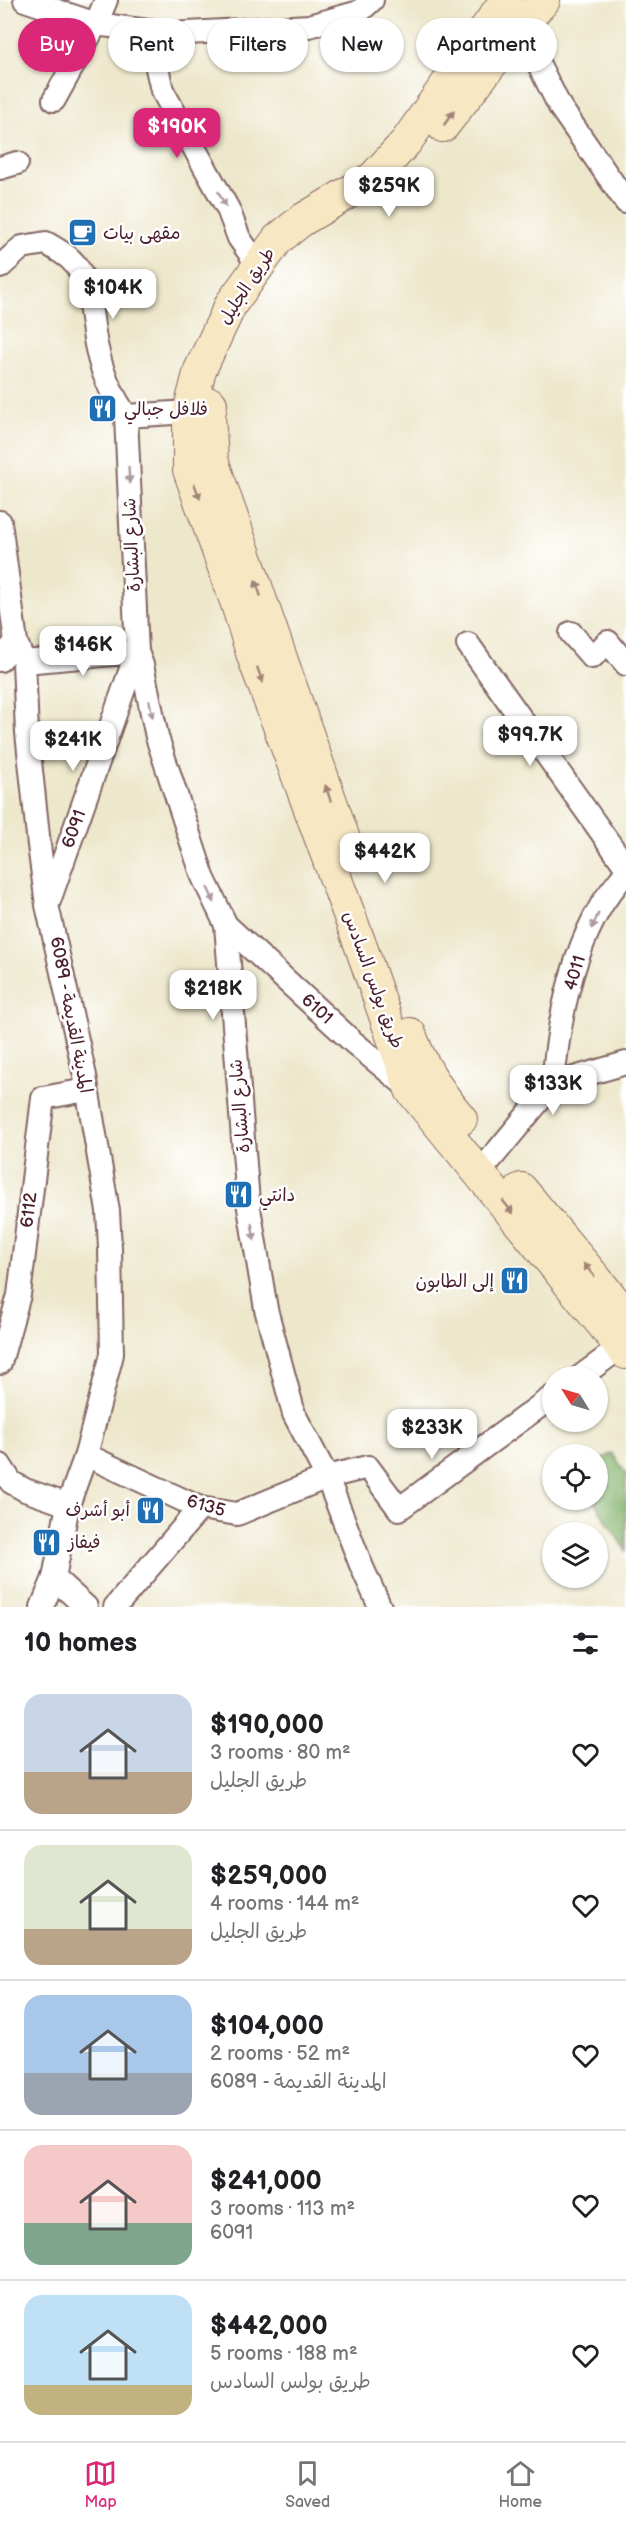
<!DOCTYPE html>
<meta charset="utf-8">
<style>
:root{--surface:#fff;--page:#f2f2f2;--text:#202124;--muted:#757577;--line:#e0e0e0;--accent:#db2777}
body{margin:0;font-family:"Balsamiq Sans","Playpen Sans Arabic",sans-serif;background:var(--page);color:var(--text);height:100vh;display:flex;flex-direction:column;font-size:22px;white-space:nowrap}
*{box-sizing:border-box;margin:0}
p{font-size:20px;color:var(--muted)}
.icon{flex:none;width:33px;height:33px;fill:none;stroke:currentColor;stroke-width:2;stroke-linecap:round;stroke-linejoin:round}
.map{position:relative;height:1607px;overflow:hidden}
.panel{display:flex;flex-direction:column;background:var(--surface);flex:1}
.panel>*{flex:none}
.top-card{position:absolute;left:18px;top:18px;width:591px;height:54px;display:flex;gap:12px}
.needle{width:39px;rotate:307deg}
.buttons{position:absolute;left:542px;top:1366px;display:grid;gap:12px}
.buttons a{display:grid;place-items:center;width:66px;height:66px;border-radius:50%;background:var(--surface);box-shadow:0 2px 4px #0004;font-size:30px}
.price{position:absolute;translate:-50% -51px;padding:0 14px;border-radius:12px;background:#fff;color:#222;font-size:20px;line-height:39px;filter:drop-shadow(0 2px 3px #0008)}
.price::after{content:'';position:absolute;left:50%;top:36px;width:18px;height:14px;margin-left:-9px;background:inherit;clip-path:polygon(0 0,100% 0,50% 100%)}
.price.selected{background:var(--accent);color:#fff}
ul{padding:0;list-style:none}
li{display:flex;align-items:center;gap:18px;height:150px;padding:0 24px}
li+li{border-top:2px solid var(--line)}
li span{display:grid;place-items:center;flex:none;width:168px;height:120px;border-radius:18px;color:#555}
li>.icon{margin-inline-start:auto}
span .icon{width:72px;height:72px;fill:#fffc;stroke-width:1}
li b{font-size:26px}
h2{display:flex;justify-content:space-between;align-items:center;height:72px;padding:0 24px;font-size:26px}
.chip{padding:0 21px;border-radius:27px;background:var(--surface);box-shadow:0 2px 4px #0004;font-size:21px;line-height:54px}
.chip.selected{background:var(--accent);color:#fff}
.menu{display:flex;justify-content:space-around;align-items:center;height:84px;border-top:2px solid var(--line);background:var(--surface);font-size:16px;color:var(--muted)}
.menu a{display:grid;justify-items:center;gap:3px}
.menu .selected{color:var(--accent)}
.map>svg:first-child{display:block}
.forest{fill:#84b26c;stroke:#67684c;stroke-width:1.5}
.lines{fill:none;stroke-linecap:round;stroke-linejoin:round}
.street-casing{stroke:#836563;stroke-width:26}
.secondary-casing{stroke:#836563;stroke-width:34}
.street{stroke:#fff;stroke-width:22}
.secondary{stroke:#f8e7c3;stroke-width:32}
.oneway{fill:#a18377}
.oneway2{fill:#ae9aa0}
.labels{text-anchor:middle;dominant-baseline:central;stroke-width:5;stroke-linejoin:round;paint-order:stroke}
.poi-label{font-size:18px;fill:#4a1f2b;stroke:#fff;text-anchor:start}
.street-label{font-size:18px;fill:#4a1f2b;stroke:#fff}
</style>
<div class="map">
<svg width="626" height="1607" viewBox="0 0 626 1607">
<rect width="100%" height="100%" fill="#fff"/>
<filter id="ink" filterUnits="userSpaceOnUse"><feTurbulence type="fractalNoise" baseFrequency=".0167" numOctaves="2"/><feDisplacementMap in="SourceGraphic" scale="12" xChannelSelector="R" yChannelSelector="G"/><feConvolveMatrix kernelMatrix="1 2 1 2 8 2 1 2 1" color-interpolation-filters="sRGB"/></filter>
<filter id="wash" filterUnits="userSpaceOnUse"><feTurbulence type="fractalNoise" baseFrequency=".008" numOctaves="4" result="noise"/><feDisplacementMap in="SourceGraphic" scale="24" xChannelSelector="R" yChannelSelector="G"/><feGaussianBlur stdDeviation="1.35" result="paint"/><feColorMatrix in="noise" values="0 0 0 0 0 0 0 0 0 0 0 0 0 0 0 0 0 1.4 0 .05"/><feComposite in="paint" operator="in"/></filter>
<g filter="url(#wash)">
<rect width="100%" height="100%" fill="#ede7cb"/>
<!-- forest -->
<path class="forest" d="M612,1453l14,21v77l-33,-51h4v-38z"/>
</g>
<g filter="url(#ink)">
<g class="lines">
<defs>
<g id="street">
<path d="M25,0l71,24 74,10 139,-8 50,-14 13,-12"/>
<path d="M510,19l10,8 40,80 66,95"/>
<path d="M152,31l2,24 8,35 66,119 11,29 19,27"/>
<path d="M54,100l42,-76 10,-24"/>
<path d="M0,168l17,-5"/>
<path d="M0,267l22,-20 24,-4c8,5 16,9 23,15 24,20 21,64 28,91 5,25 15,46 29,67l63,-4 15,2"/>
<path d="M126,416l11,236 5,13 15,72 46,140 23,48 22,277 18,107 28,105 33,63 34,88 19,42"/>
<path d="M0,522l16,120 8,20 3,71 12,112 8,60 38,171 23,135 2,37 2,106 -26,101 -18,50 -14,73 -12,29"/>
<path d="M571,633l21,24 16,-15 18,22"/>
<path d="M468,644l158,223"/>
<path d="M0,660l16,-18"/>
<path d="M24,662l113,-10 -88,249"/>
<path d="M226,925l127,117 58,48"/>
<path d="M553,1084c5,-59 17,-126 48,-178 7,-12 17,-23 25,-34"/>
<path d="M480,1172l73,-88 73,-21"/>
<path d="M0,1363l19,-68 24,-197 43,-8"/>
<path d="M580,1377l41,-30"/>
<path d="M86,1455l114,53 37,6 90,-37 41,-10 31,42 153,-112"/>
<path d="M0,1465l11,17 14,8 43,15"/>
<path d="M54,1578l32,29"/>
<path d="M115,1607l85,-99"/>
</g>
<g id="secondary">
<path d="M506,0l-100,142 -33,36 -71,42 -24,19 -47,65 -31,66 -11,42v58l48,134 16,52 107,288 51,146 215,263"/>
<path d="M443,126l77,-99 24,-27"/>
<path d="M211,404l-2,11 3,45 132,379"/>
<path d="M410,1034c11,31 30,60 51,85"/>
<path d="M521,1189l105,126"/>
</g>
</defs>
<!-- street casing -->
<use href="#street" class="street-casing"/>
<!-- secondary casing -->
<use href="#secondary" class="secondary-casing"/>
<!-- street -->
<use href="#street" class="street"/>
<!-- secondary -->
<use href="#secondary" class="secondary"/>
</g>
<!-- one-way arrows -->
<defs><path id="oneway-solid" d="M-6-.8H1V-3.2L6.5 0L1 3.2V.8H-6Z" transform="scale(1.5)"/></defs>
<g class="oneway">
<use href="#oneway-solid" transform="translate(449 118) rotate(-54)"/>
<use href="#oneway-solid" transform="translate(197 491) rotate(70)"/>
<use href="#oneway-solid" transform="translate(258 588) rotate(-109)"/>
<use href="#oneway-solid" transform="translate(260 675) rotate(70)"/>
<use href="#oneway-solid" transform="translate(328 793) rotate(-109)"/>
<use href="#oneway-solid" transform="translate(508 1207) rotate(51)"/>
<use href="#oneway-solid" transform="translate(589 1270) rotate(-130)"/>
</g>
<g class="oneway2">
<use href="#oneway-solid" transform="translate(222 199) rotate(62)"/>
<use href="#oneway-solid" transform="translate(129 475) rotate(87)"/>
<use href="#oneway-solid" transform="translate(151 709) rotate(79)"/>
<use href="#oneway-solid" transform="translate(211 895) rotate(65)"/>
<use href="#oneway-solid" transform="translate(595 921) rotate(114)"/>
<use href="#oneway-solid" transform="translate(253 1232) rotate(81)"/>
</g>
</g>
<!-- icons -->
<defs>
<symbol id="cafe-square" viewBox="-11 -11 22 22"><rect x="-9" y="-9" width="18" height="18" rx="4" fill="#1f6fb2" stroke="#fff"/><path d="M-5.5-4.5H6V0H3Q3 3.5 0 3.5H-2.5Q-5.5 3.5-5.5 0ZM3-3.2v2h1.7v-2ZM-6 4.5H4V6H-6Z" fill="#fff"/></symbol>
<symbol id="restaurant-square" viewBox="-11 -11 22 22"><rect x="-9" y="-9" width="18" height="18" rx="4" fill="#1f6fb2" stroke="#fff"/><path d="M-5-6h1v4h1v-4h1v4h1v-4h1v5L-1.5 .5V6h-2V.5L-5-1ZM5-6V6H3V1.5H1.5Q1.5-4 5-6Z" fill="#fff"/></symbol>
</defs>
<g fill-rule="evenodd">
<use href="#cafe-square" x="66" y="216" width="33" height="33"/>
<use href="#restaurant-square" x="86" y="392" width="33" height="33"/>
<use href="#restaurant-square" x="222" y="1178" width="33" height="33"/>
<use href="#restaurant-square" x="498" y="1264" width="33" height="33"/>
<use href="#restaurant-square" x="134" y="1494" width="33" height="33"/>
<use href="#restaurant-square" x="30" y="1526" width="33" height="33"/>
</g>
<g class="labels">
<!-- poi labels -->
<g class="poi-label">
<text x="103" y="233">مقهى بيات</text>
<text x="124" y="409">فلافل جبالي</text>
<text x="259" y="1195">دانتي</text>
<text x="494" y="1281" text-anchor="end">إلى الطابون</text>
<text x="130" y="1510" text-anchor="end">أبو أشرف</text>
<text x="68" y="1542">فيفاز</text>
</g>
<!-- street labels -->
<g class="street-label">
<text transform="translate(247 286) rotate(-57)">طريق الجليل</text>
<text transform="translate(132 545) rotate(-93)">شارع البشارة</text>
<text transform="translate(74 829) rotate(-70)">6091</text>
<text transform="translate(575 973) rotate(-73)">4011</text>
<text transform="translate(373 980) rotate(70)">طريق بولس السادس</text>
<text transform="translate(317 1009) rotate(42)">6101</text>
<text transform="translate(71 1015) rotate(79)">المدينة القديمة - 6089</text>
<text transform="translate(240 1106) rotate(-95)">شارع البشارة</text>
<text transform="translate(29 1210) rotate(-83)">6112</text>
<text transform="translate(206 1506) rotate(16)">6135</text>
</g>
</g>
</svg>
<div class="buttons">
<a><svg class="needle" viewBox="-14 -14 28 28"><path d="M0-13l5 13h-10z" fill="#e53935"/><path d="M0 13l5-13h-10z" fill="#757577"/></svg></a>
<a><svg class="icon" aria-label="locate" viewBox="0 0 24 24"><circle cx="12" cy="12" r="6"/><path d="M12 2v4M12 18v4M2 12h4M18 12h4"/></svg></a>
<a><svg class="icon" aria-label="layers" viewBox="0 0 24 24"><path d="M12 4l9 5-9 5-9-5zM3 14l9 5 9-5"/></svg></a>
</div>
<b class="price selected" style="left:177px;top:159px">$190K</b>
<b class="price" style="left:389px;top:218px">$259K</b>
<b class="price" style="left:113px;top:320px">$104K</b>
<b class="price" style="left:83px;top:677px">$146K</b>
<b class="price" style="left:530px;top:767px">$99.7K</b>
<b class="price" style="left:73px;top:772px">$241K</b>
<b class="price" style="left:385px;top:884px">$442K</b>
<b class="price" style="left:213px;top:1021px">$218K</b>
<b class="price" style="left:553px;top:1116px">$133K</b>
<b class="price" style="left:432px;top:1460px">$233K</b>
<div class="top-card">
<a class="chip selected">Buy</a>
<a class="chip">Rent</a>
<a class="chip">Filters</a>
<a class="chip">New</a>
<a class="chip">Apartment</a>
</div>
</div>
<section class="panel">
<h2>10 homes<svg class="icon" aria-label="filters" viewBox="0 0 24 24"><path d="M4 7h16M4 17h16"/><circle cx="9" cy="7" r="2"/><circle cx="15" cy="17" r="2"/></svg></h2>
<ul>
<li><span style="background:linear-gradient(#c9d6e8 65%,#b9a48a 0)"><svg class="icon" aria-label="home" viewBox="0 0 24 24"><path d="M3 11l9-7 9 7M6 9v11h12V9"/></svg></span><div><b>$190,000</b><p>3 rooms · 80 m²</p><p>طريق الجليل</p></div><svg class="icon" aria-label="heart" viewBox="0 0 24 24"><path d="M12 20l-8-8c-3-5 5-10 8-4 3-6 11-1 8 4z"/></svg></li>
<li><span style="background:linear-gradient(#dfe7d0 70%,#b9a48a 0)"><svg class="icon" aria-label="home" viewBox="0 0 24 24"><path d="M3 11l9-7 9 7M6 9v11h12V9"/></svg></span><div><b>$259,000</b><p>4 rooms · 144 m²</p><p>طريق الجليل</p></div><svg class="icon" aria-label="heart" viewBox="0 0 24 24"><path d="M12 20l-8-8c-3-5 5-10 8-4 3-6 11-1 8 4z"/></svg></li>
<li><span style="background:linear-gradient(#a9c7e8 65%,#9aa5b1 0)"><svg class="icon" aria-label="home" viewBox="0 0 24 24"><path d="M3 11l9-7 9 7M6 9v11h12V9"/></svg></span><div><b>$104,000</b><p>2 rooms · 52 m²</p><p>المدينة القديمة - 6089</p></div><svg class="icon" aria-label="heart" viewBox="0 0 24 24"><path d="M12 20l-8-8c-3-5 5-10 8-4 3-6 11-1 8 4z"/></svg></li>
<li><span style="background:linear-gradient(#f6c9c9 65%,#7fa58c 0)"><svg class="icon" aria-label="home" viewBox="0 0 24 24"><path d="M3 11l9-7 9 7M6 9v11h12V9"/></svg></span><div><b>$241,000</b><p>3 rooms · 113 m²</p><p>6091</p></div><svg class="icon" aria-label="heart" viewBox="0 0 24 24"><path d="M12 20l-8-8c-3-5 5-10 8-4 3-6 11-1 8 4z"/></svg></li>
<li><span style="background:linear-gradient(#bfe0f5 75%,#c2b280 0)"><svg class="icon" aria-label="home" viewBox="0 0 24 24"><path d="M3 11l9-7 9 7M6 9v11h12V9"/></svg></span><div><b>$442,000</b><p>5 rooms · 188 m²</p><p>طريق بولس السادس</p></div><svg class="icon" aria-label="heart" viewBox="0 0 24 24"><path d="M12 20l-8-8c-3-5 5-10 8-4 3-6 11-1 8 4z"/></svg></li>
</ul>
</section>
<nav class="menu">
<a class="selected"><svg class="icon" aria-label="map" viewBox="0 0 24 24"><path d="M3 6l6-2 6 2 6-2v14l-6 2-6-2-6 2zM9 4v14M15 6v14"/></svg>Map</a>
<a><svg class="icon" aria-label="saved" viewBox="0 0 24 24"><path d="M7 4h10v16l-5-4-5 4z"/></svg>Saved</a>
<a><svg class="icon" aria-label="home" viewBox="0 0 24 24"><path d="M3 11l9-7 9 7M6 9v11h12V9"/></svg>Home</a>
</nav>
